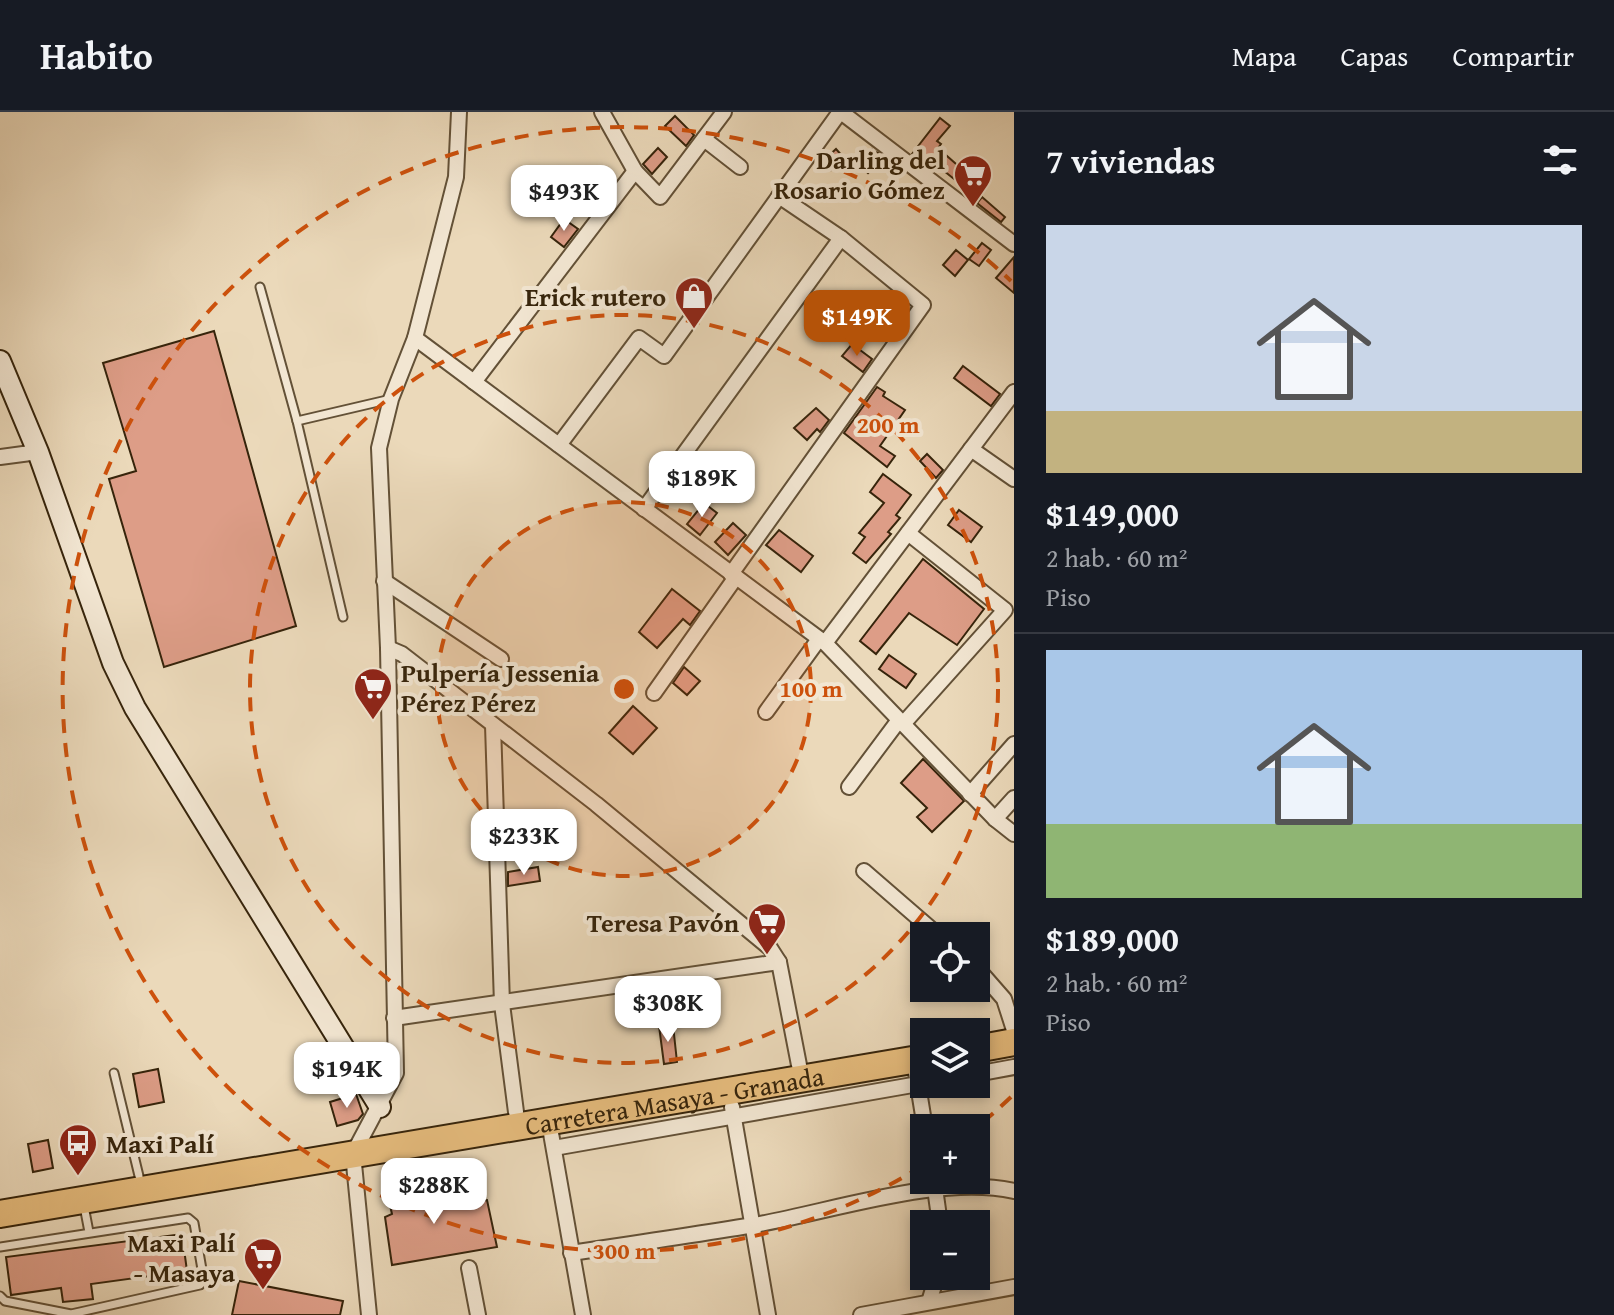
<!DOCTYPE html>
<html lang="es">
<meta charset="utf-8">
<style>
:root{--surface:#171b24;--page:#20242c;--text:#f1f3f6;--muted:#9ea1a6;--line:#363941;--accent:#b45309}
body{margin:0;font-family:"Gentium Book Plus",serif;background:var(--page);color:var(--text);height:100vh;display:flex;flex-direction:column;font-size:30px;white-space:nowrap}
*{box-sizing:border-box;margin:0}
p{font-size:26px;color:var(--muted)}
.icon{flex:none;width:44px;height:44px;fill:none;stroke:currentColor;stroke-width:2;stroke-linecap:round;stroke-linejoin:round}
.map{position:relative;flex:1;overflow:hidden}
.details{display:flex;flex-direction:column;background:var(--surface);width:600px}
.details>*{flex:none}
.controls{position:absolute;left:910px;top:810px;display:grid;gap:16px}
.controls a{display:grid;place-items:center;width:80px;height:80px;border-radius:0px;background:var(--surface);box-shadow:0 4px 12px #0003;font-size:40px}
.price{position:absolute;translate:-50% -68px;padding:0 18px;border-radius:16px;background:#fff;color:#222;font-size:26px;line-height:52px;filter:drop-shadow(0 2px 4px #0008)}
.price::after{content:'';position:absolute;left:50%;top:48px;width:24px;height:18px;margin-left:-12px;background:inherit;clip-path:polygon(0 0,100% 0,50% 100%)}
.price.active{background:var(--accent);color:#fff}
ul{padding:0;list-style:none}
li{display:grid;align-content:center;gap:16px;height:424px;padding:0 32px}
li+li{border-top:2px solid var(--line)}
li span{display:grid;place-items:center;height:248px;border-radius:0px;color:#555}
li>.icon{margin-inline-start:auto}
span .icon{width:144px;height:144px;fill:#fffc;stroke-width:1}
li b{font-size:34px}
h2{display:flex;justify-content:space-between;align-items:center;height:96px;padding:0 32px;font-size:34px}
header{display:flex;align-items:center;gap:48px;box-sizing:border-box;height:112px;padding:0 40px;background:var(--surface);border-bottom:2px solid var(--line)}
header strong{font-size:38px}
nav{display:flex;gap:44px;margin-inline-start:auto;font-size:28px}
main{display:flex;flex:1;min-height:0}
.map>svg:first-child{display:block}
.building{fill:#dd9d87;stroke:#36240b;stroke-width:2}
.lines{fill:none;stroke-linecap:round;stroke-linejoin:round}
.lane-casing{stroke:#635137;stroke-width:11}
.street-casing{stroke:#635137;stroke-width:18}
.secondary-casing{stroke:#36240b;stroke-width:24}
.highway-casing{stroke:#36240b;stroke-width:30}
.lane{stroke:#f2e6d2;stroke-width:7}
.street{stroke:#f2e6d2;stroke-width:14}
.secondary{stroke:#f2e6d2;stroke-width:20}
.highway{stroke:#e6bc7d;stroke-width:26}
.ring{fill:none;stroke:#cd510c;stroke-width:4;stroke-dasharray:14 10}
.labels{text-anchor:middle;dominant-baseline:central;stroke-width:8;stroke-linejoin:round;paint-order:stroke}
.poi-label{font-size:26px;font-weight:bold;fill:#36240b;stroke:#f2e6d2;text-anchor:end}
.street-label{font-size:26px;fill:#36240b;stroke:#f2e6d2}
.centre{fill:#cd510c;stroke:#f2e6d2;stroke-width:4}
.ring-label{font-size:24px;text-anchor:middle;font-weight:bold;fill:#cd510c;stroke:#f2e6d2;stroke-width:8;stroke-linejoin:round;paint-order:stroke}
</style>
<header>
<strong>Habito</strong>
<nav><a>Mapa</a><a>Capas</a><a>Compartir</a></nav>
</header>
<main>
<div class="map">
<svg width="1014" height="1203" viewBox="0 0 1014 1203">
<rect width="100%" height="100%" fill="#ebd9ba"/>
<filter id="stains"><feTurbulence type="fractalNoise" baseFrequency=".0025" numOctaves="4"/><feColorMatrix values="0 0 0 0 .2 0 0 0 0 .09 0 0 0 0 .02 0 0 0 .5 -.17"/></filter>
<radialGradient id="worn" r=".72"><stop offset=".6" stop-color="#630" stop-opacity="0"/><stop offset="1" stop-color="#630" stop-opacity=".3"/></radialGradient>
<!-- building -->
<g class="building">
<path d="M675,4l19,19 -8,11 -21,-20z"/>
<path d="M940,6l10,8 -13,15 4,3 -3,4 34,30 -8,9 -35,-28 -4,5 -13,-10z"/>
<path d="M658,36l9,9 -15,17 -9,-10z"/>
<path d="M836,37l8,9 -13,12 -8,-9z"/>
<path d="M872,37l12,8 -16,16 -10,-9z"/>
<path d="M982,85l23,20 -4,5 -24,-19z"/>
<path d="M564,107l14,10 -14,18 -13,-10z"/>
<path d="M982,131l9,7 -12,16 -10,-7z"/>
<path d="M956,138l12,10 -13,16 -12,-11z"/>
<path d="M1014,145v36l-18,-15z"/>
<path d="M214,219l82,295 -132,41 -55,-188 27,-8 -33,-108z"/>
<path d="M852,232l20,15 -9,13 -21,-16z"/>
<path d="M963,254l37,28 -9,12 -37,-28z"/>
<path d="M877,275l8,5 -2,4 22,14 -25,36 15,10 -8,11 -43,-34z"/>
<path d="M816,296l13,12 -9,12 -3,-3 -10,11 -13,-12z"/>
<path d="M927,342l16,16 -7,8 -16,-17z"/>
<path d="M883,362l28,21 -15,20 4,3 -12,14 3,2 -25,29 -13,-10 12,-16 -6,-4 25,-30 -14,-11z"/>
<path d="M704,391l13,10 -17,22 -13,-11z"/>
<path d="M959,398l23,17 -11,15 -23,-17z"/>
<path d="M733,411l13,12 -18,20 -13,-13z"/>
<path d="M779,418l34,26 -12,16 -35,-27z"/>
<path d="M923,447l61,50 -27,36 -48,-32 -33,41 -16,-13z"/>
<path d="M672,477l28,22 -10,14 -7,-6 -26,29 -18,-16z"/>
<path d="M889,543l27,19 -10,14 -27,-19z"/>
<path d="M684,555l16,14 -13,14 -14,-12z"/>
<path d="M633,594l24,22 -24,26 -24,-21z"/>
<path d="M923,647l41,42 -32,31 -15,-15 10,-9 -26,-25z"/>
<path d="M538,755l2,14 -32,5v-14z"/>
<path d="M673,913l4,37 -13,2 -5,-38z"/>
<path d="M158,957l6,33 -25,5 -6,-33z"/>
<path d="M356,982l7,20 -5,6 -21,6 -7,-24z"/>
<path d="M48,1028l5,28 -20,4 -5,-28z"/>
<path d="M414,1066l7,31 66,-9 10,47 -105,18 -7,-48 7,-3 -7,-30z"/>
<path d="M182,1122l5,37 -96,13 2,15 -30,3 -2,-14 -50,7 -5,-38z"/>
<path d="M239,1169l104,20 -3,14h-108z"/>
</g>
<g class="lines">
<defs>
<g id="lane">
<path d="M260,175l37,134"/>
<path d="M343,505l-46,-196 94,-22"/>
<path d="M114,961l25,103"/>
<path d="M84,1094l5,26"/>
<path d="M0,1135l188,-29 6,5 10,58 -4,4 -129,29 -66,-13 -5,-5"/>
</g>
<g id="street">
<path d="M602,0l33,59 25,26 64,-85"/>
<path d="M841,0l173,132"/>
<path d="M704,27l36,28"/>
<path d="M415,226l410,305 170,176 19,15"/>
<path d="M474,270l161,-211"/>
<path d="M559,333l80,-107 25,18 176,-244"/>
<path d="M971,337l43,30"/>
<path d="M0,345l38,-5"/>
<path d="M644,397l197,-271"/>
<path d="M731,462l192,-269 -82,-67 -62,-42"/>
<path d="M384,469l117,78"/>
<path d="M825,531l189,-251"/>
<path d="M388,536l14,6 194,150 174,144 9,14 20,103"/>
<path d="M654,581l82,-116"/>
<path d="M766,600l53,-73"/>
<path d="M903,612l102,-114 -97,-77"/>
<path d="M493,613l9,279 14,108"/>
<path d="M849,675l50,-67"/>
<path d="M970,682l44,-50"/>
<path d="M995,707l19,-21"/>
<path d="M864,759l75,65"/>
<path d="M976,855l28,32 10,31"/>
<path d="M394,906l385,-56"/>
<path d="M914,948l11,68"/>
<path d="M976,962l38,-7"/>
<path d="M732,995l36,208"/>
<path d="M549,1010l34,193"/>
<path d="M554,1036l370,-65"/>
<path d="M934,1069l6,43"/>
<path d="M571,1141c61,-9 122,-18 183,-28 76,-13 186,-51 260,-34"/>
<path d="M469,1156l9,47"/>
<path d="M929,1190l8,-26"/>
<path d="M369,1203l-16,-161 43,-81 -8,-425 -9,-200 12,-49 24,-61 41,-161 3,-65"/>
<path d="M861,1203l153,-28"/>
</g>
<path id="secondary" d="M0,249l38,91 75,211 22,45 245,399"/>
<g id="highway">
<path d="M976,937l38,-7"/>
<path id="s1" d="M0,1102l924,-156"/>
</g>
</defs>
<!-- lane casing -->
<use href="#lane" class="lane-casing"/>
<!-- street casing -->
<use href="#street" class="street-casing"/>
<!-- secondary casing -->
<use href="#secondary" class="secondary-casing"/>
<!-- highway casing -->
<use href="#highway" class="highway-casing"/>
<!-- lane -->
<use href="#lane" class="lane"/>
<!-- street -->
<use href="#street" class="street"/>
<!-- secondary -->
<use href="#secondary" class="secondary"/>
<!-- highway -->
<use href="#highway" class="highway"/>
</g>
<!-- distance rings -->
<circle cx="624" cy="577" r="187" fill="#cd510c" fill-opacity=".12"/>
<g class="ring">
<circle cx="624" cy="577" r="187"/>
<circle cx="624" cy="577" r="374"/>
<path d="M1011 985A562 562 0 0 1 978 1014M922 1054A562 562 0 1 1 1011 169"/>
</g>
<!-- icons -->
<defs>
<symbol id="supermarket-pin" viewBox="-11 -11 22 30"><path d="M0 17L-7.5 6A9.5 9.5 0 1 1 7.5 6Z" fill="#8f2418" stroke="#f2e6d2"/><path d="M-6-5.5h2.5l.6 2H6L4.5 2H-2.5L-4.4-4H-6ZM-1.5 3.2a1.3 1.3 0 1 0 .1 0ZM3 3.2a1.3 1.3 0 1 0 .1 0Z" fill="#fff"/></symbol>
<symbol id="shop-pin" viewBox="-11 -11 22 30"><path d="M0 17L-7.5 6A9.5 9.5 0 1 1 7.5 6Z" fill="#8f2418" stroke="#f2e6d2"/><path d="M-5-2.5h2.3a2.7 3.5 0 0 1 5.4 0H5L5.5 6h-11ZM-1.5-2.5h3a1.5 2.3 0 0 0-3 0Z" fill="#fff"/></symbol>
<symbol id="bus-pin" viewBox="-11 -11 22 30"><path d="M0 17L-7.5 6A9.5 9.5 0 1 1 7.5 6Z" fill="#8f2418" stroke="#f2e6d2"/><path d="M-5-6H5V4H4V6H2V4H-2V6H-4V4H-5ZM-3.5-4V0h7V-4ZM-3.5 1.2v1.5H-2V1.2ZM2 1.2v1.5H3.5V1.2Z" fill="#fff"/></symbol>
</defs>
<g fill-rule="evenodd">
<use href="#supermarket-pin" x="951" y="40" width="44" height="60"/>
<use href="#shop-pin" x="672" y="162" width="44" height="60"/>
<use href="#supermarket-pin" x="351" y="553" width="44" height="60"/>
<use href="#supermarket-pin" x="745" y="788" width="44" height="60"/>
<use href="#bus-pin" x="56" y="1009" width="44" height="60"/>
<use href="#supermarket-pin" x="241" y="1123" width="44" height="60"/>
</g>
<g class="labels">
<!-- poi labels -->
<g class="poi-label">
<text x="945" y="47">Darling del<tspan x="945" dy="30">Rosario Gómez</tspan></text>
<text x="666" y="184">Erick rutero</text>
<text x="401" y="560" text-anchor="start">Pulpería Jessenia<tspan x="401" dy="30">Pérez Pérez</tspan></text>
<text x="739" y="810">Teresa Pavón</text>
<text x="106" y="1031" text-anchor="start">Maxi Palí</text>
<text x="235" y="1130">Maxi Palí<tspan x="235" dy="30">- Masaya</tspan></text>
</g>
<!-- street labels -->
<g class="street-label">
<text stroke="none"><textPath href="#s1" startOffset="684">Carretera Masaya - Granada</textPath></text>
</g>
</g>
<circle cx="624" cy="577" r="12" class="centre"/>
<g class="ring-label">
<text x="888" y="321">200 m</text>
<text x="811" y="585">100 m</text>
<text x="624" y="1147">300 m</text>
</g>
<rect width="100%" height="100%" filter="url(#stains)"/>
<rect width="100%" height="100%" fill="url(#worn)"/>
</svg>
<div class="controls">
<a><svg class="icon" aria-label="locate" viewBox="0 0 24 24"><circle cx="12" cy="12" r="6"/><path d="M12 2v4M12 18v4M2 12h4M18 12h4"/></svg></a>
<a><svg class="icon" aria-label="layers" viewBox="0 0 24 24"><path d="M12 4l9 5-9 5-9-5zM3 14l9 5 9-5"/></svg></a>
<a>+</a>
<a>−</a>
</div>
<b class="price" style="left:564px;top:121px">$493K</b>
<b class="price active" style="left:857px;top:246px">$149K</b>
<b class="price" style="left:702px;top:407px">$189K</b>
<b class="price" style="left:524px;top:765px">$233K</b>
<b class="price" style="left:668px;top:932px">$308K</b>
<b class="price" style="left:347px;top:998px">$194K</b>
<b class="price" style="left:434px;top:1114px">$288K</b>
</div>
<section class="details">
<h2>7 viviendas<svg class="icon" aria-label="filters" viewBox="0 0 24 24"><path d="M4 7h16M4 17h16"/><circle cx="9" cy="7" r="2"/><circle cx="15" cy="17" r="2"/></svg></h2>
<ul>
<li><span style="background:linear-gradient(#c9d6e8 75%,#c2b280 0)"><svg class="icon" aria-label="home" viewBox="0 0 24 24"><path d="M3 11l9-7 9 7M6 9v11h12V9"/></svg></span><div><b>$149,000</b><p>2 hab. · 60 m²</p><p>Piso</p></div></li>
<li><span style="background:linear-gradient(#a9c7e8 70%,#8fb573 0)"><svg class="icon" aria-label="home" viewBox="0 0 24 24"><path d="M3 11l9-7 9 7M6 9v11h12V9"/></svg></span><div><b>$189,000</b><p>2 hab. · 60 m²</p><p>Piso</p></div></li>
</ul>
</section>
</main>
